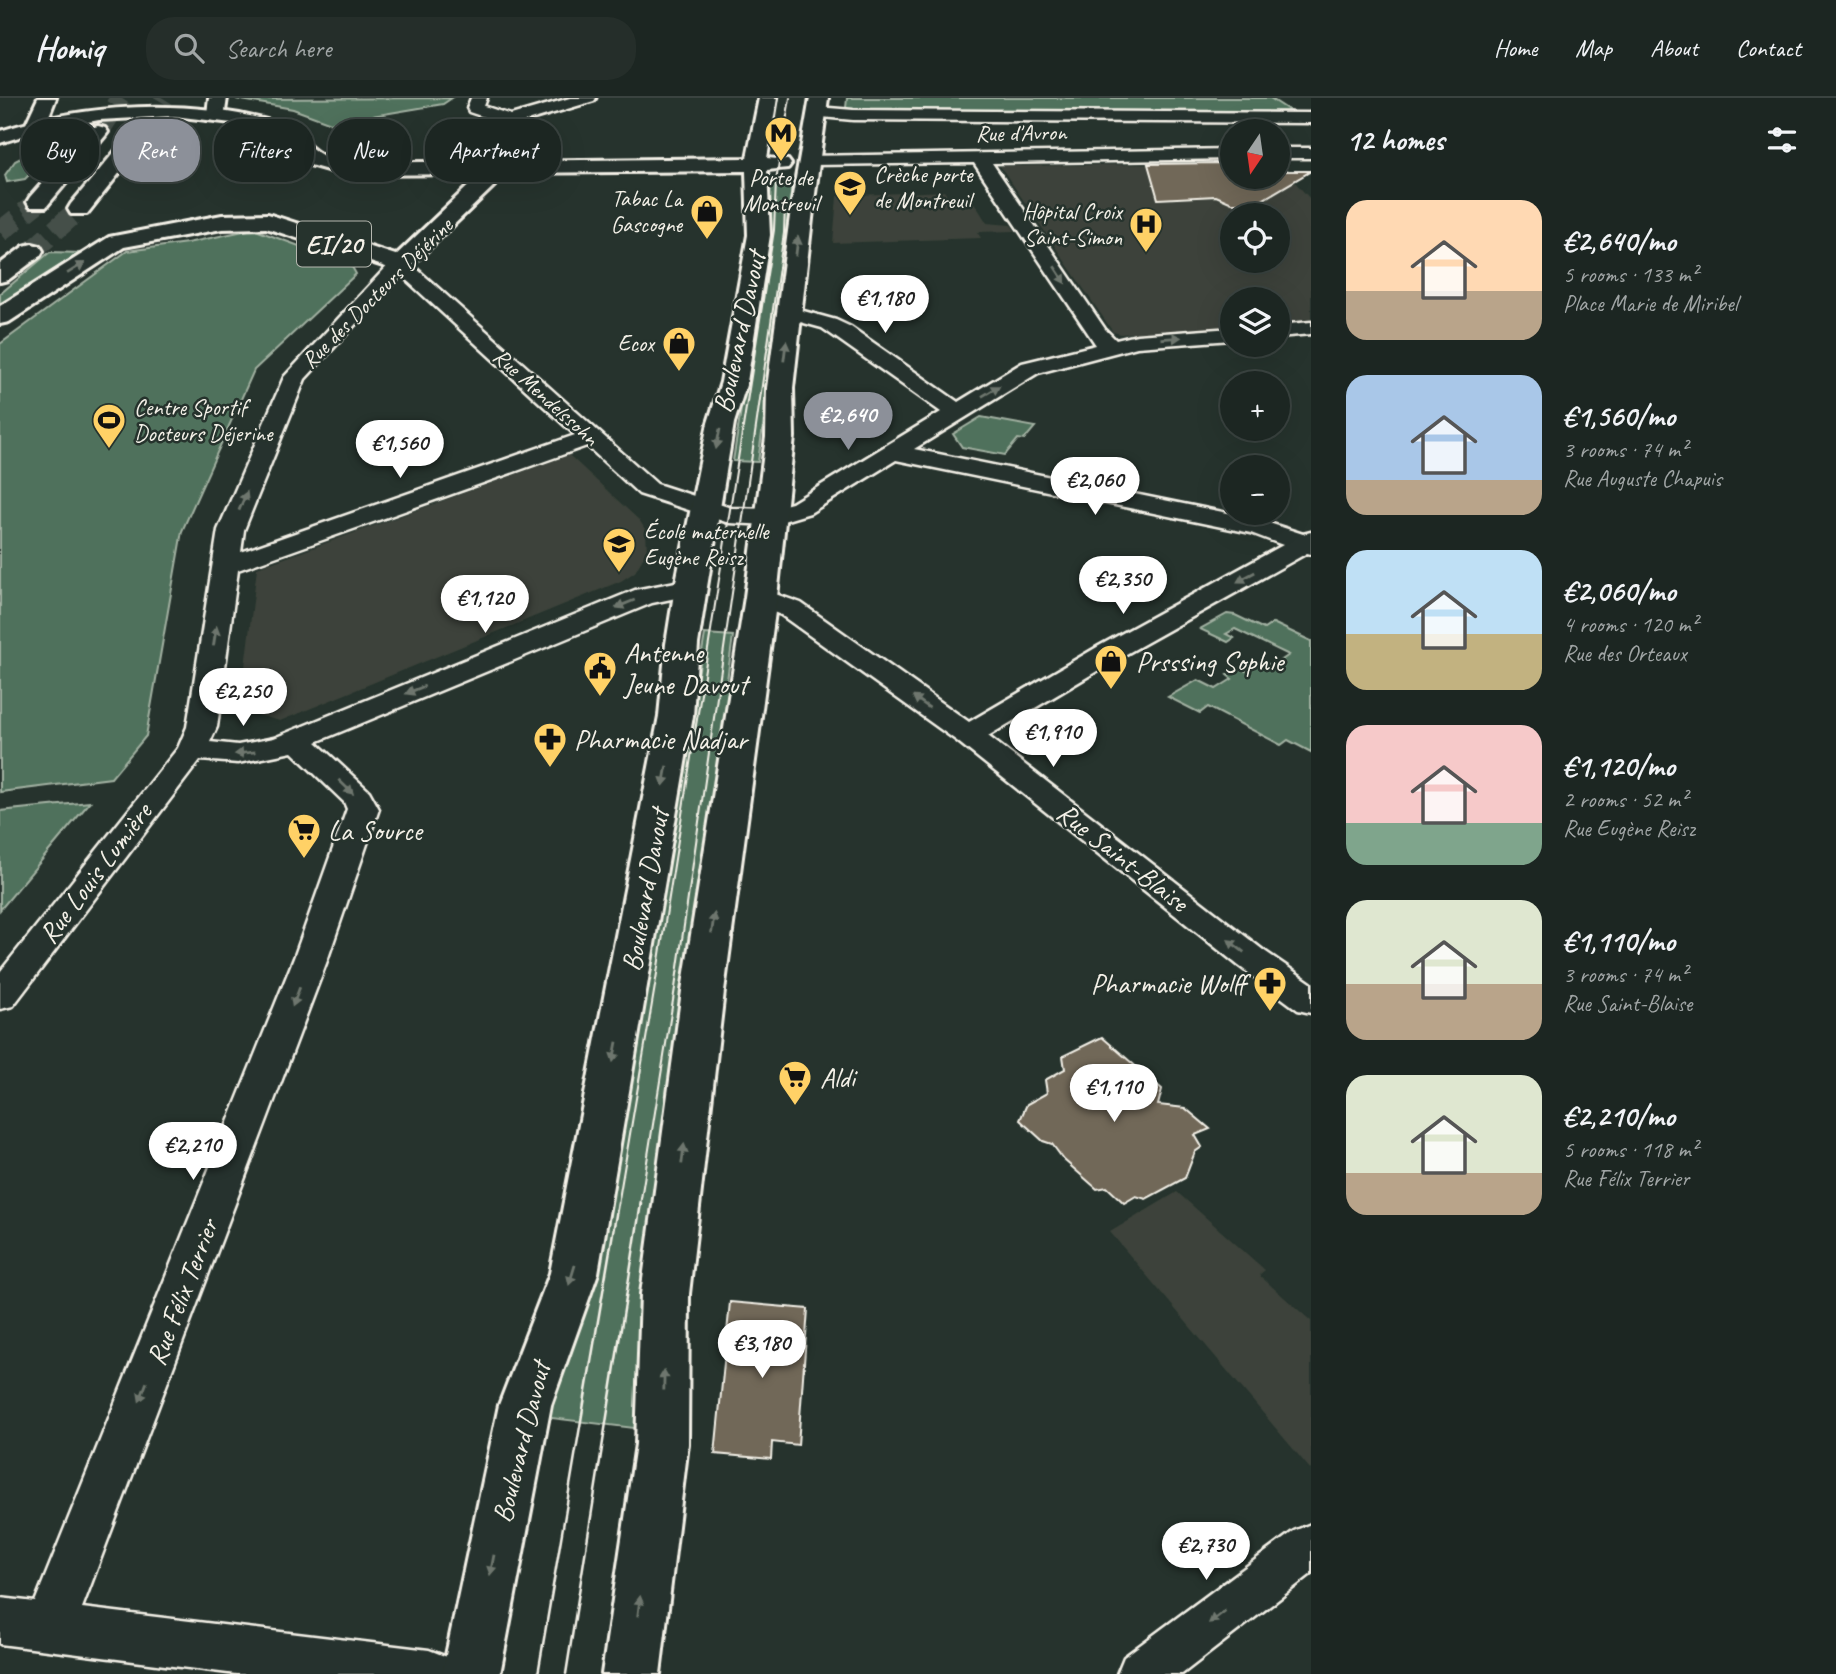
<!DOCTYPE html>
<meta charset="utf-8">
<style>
:root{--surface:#1c2622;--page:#252e2a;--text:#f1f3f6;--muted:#a0a5a5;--line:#3a4340;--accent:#8c9099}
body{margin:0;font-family:Caveat,sans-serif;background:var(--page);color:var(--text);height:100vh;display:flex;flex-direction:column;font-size:26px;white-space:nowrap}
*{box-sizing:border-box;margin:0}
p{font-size:23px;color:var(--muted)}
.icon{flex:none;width:38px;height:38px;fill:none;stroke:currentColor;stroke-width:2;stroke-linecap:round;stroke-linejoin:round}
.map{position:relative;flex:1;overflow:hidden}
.drawer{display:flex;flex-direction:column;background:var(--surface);width:525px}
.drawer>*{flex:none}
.banner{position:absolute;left:21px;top:21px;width:665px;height:63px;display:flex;gap:14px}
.needle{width:46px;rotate:193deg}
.fabs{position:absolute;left:1220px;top:21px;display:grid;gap:14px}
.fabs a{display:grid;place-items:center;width:70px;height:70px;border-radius:50%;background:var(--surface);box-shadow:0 7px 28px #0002,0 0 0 2px var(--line);font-size:35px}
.price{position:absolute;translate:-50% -60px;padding:0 16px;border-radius:24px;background:#fff;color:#222;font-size:23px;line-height:46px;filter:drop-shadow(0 2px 4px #0008)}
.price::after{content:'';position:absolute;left:50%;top:42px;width:21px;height:16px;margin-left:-10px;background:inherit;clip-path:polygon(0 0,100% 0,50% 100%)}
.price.active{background:var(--accent);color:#fff}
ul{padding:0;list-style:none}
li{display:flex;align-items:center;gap:21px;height:175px;padding:0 35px}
li span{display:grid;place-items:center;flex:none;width:196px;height:140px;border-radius:21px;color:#555}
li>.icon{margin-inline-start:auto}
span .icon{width:84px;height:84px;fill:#fffc;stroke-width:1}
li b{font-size:30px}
h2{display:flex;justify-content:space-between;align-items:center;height:84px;padding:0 35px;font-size:30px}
.pill{padding:0 24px;border-radius:28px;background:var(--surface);box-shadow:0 7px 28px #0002,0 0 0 2px var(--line);font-size:24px;line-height:63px}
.pill.active{background:var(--accent);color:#fff}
header{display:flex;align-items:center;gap:42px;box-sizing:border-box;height:98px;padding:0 35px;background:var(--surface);border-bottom:2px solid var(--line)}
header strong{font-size:33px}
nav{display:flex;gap:38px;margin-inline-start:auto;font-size:24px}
.search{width:490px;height:63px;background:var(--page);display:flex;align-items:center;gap:18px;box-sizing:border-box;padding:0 24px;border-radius:28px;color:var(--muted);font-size:26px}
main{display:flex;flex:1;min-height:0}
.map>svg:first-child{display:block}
.built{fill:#3c433a;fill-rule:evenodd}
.green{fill:#50715b;stroke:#a2b1a2;stroke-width:2}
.building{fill:#716859;stroke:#f4f1e8;stroke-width:2}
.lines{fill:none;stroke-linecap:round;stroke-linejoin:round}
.highway-tunnel{stroke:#455049;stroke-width:21;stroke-dasharray:21 10;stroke-linecap:butt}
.minor-casing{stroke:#f4f1e8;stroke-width:5}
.major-casing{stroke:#f4f1e8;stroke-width:6}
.highway-casing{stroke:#f4f1e8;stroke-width:6}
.minor{fill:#26332d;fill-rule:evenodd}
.major{fill:#26332d;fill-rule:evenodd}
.highway{fill:#26332d;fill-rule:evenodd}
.tram-far1{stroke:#f4f1e8;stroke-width:2}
.tram{stroke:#f4f1e8;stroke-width:2.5}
.oneway{fill:#6e766e}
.labels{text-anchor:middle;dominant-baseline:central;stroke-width:5;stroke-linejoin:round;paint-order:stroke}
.far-street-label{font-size:23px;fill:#f4f1e8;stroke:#26332d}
.far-poi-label{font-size:23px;fill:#f4f1e8;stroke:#26332d;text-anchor:start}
.shield{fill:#26332d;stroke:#b6b8b0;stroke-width:2}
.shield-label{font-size:26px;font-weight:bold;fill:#f4f1e8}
.street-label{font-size:28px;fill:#f4f1e8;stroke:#26332d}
.poi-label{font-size:28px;fill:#f4f1e8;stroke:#26332d;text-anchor:start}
</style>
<header>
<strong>Homiq</strong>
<div class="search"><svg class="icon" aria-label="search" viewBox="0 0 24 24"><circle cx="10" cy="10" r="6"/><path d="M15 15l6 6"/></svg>Search here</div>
<nav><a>Home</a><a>Map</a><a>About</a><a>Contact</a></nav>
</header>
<main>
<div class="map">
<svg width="1311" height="1576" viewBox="0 0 1311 1576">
<rect width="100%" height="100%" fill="#26332d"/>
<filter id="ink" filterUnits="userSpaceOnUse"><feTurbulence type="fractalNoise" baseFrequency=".0143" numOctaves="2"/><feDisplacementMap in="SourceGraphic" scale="14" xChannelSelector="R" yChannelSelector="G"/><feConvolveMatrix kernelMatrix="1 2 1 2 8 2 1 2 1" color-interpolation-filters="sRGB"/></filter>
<g filter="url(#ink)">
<!-- built -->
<g class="built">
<path d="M1232,65v14h46v-14l33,37v119l-33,4v-24h-46v27l-111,8 -8,-2 -113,-166zM1232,117h46v46h-46z"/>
<path d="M944,93l5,7 21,-2 17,27 24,2 4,6 -38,1 4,6 -148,5 4,-47z"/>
<path d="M569,357l71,66 6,10 1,20 -12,21 -14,9 -341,140 -22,-6 -15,-8 -2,-7 16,-132z"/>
<path d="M1177,1094l88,78 -6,5 52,46v149l-201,-238z"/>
</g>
<!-- green -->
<g class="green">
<path d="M452,0l-9,6 -112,19 -38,-14 -57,-10z"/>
<path d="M847,0h423l20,13 -95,2 -337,-1 -12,-4z"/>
<path d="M42,49l11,3 -28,29 -18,3 -2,-7 10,-14z"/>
<path d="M771,85l20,1v41l-33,237 -25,-1 34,-218z"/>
<path d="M253,131l98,36 5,9 -102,96 -72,161 -36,205 -35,42 -111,14v-448l127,-93 60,-8z"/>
<path d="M50,154l29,1 -79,53v-12z"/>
<path d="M981,319l54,10 -11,13 -6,-1 -13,16 -43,-8 -9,-13z"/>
<path d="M1227,516l8,1 29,14 9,-6 38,18v111l-23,-12 -7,5 -73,-38 -8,6 -32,-16 30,-17 18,9 16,-10 -5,-4 12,-7 7,3 15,-10 12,5 16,-11 -54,-26 -9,5 8,4 -6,4 -28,-13z"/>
<path d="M705,536l28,2 -7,52 6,1 -90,740 -99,-12 50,-128z"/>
<path d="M90,704l-90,108v-99z"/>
</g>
<!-- building -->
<g class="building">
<path d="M1218,65l14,4v10h46v-6h33l-54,32h-25l-16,-7 -58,3 -10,-35z"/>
<path d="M1102,939l60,52 -4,16 27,3 25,21 -15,6 7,12 -7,5 -10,26 -39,21 -10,-3 -12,7 -17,-16 -10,2 -33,-29 -12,-16 -9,-3 -23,-21 7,-16 20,-11 -2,-13 20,-11 -2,-13z"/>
<path d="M730,1204l78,7 -10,136 -26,-3 -1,17 -56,-5z"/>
</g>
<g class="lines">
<!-- highway-tunnel -->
<g class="highway-tunnel">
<path d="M145,30l18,-30"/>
<path d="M98,34l23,-34"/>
<path d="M0,134l38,-30"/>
<path d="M32,153l47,-42"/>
</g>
<defs>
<g id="minor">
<path d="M471,0h16l-3,8 27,9 59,-17h26l-2,3 -94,28 -2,1 12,24 -11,18 -6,1 -9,-5 8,-14 -12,-25 13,-9 -24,-8 -2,-4z"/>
<path d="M817,9l36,3 458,3v10l-458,-3 -42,-4 -2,-4z"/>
<rect x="1278" y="50" width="33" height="10"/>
<path d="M1232,51v10l-240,4 113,166 11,11 21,-5 95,-7v12l-95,7 -99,26 -124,76 343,70 46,15 8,-2v22l-4,-1 -188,105 -131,78 275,214 48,33v30l-13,-3 -59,-44 -282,-225 -176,-126 -30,-12 -4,-6 4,-6 10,-2 40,14 168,119 130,-76 184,-101 -32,-12 -355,-73 -86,53 -40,12 -41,-2 -90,-29 -52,-48 -349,124 -21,157 -7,15 28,3 36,-7 361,-148 56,-11 9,2 4,6 -4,6 -48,10 -336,139 53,49 10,18 -51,149 -246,650 347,42 18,7 7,17h-218l-236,-30v-46l35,4 259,-644 53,-149 -3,-7 -52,-50 -54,11 -38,-3 -187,246 -13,3v-37l178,-224 9,-21 31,-197 66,-153 109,-117h14l250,224 74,24 38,1 23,-6 149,-91 -106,-75 -13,-9 -40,-11 -3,-4 3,-4 7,-2 47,13 15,7 107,75 64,-39 74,-18 -122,-182 -163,2 -6,-1 -3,-4 3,-4zM401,177l174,160 -334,117 3,-22 61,-151z"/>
<path d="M1311,224v12l-33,3v-12z"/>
<path d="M1311,1426v50l-129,100h-65l7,-17 170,-126z"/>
</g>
<g id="major">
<path d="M759,0h18l-10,60 21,2 3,4 -3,4 -21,2 3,65 -23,147 -13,41 -27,164 -9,57 -5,72 -95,557 -47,132 -51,269h-58l57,-269 51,-132 109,-557 7,-72 9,-57 33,-164 13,-41 27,-147 -2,-64 -244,2 -6,11 -88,85h-16l-4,-5 4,-5 89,-85 -136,1 -42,-12 -37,-31 -26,-8 -66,-8 -75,4 -64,12 -35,11v-12c87,-28 190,-33 278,-8 28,11 29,33 67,40l402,-5z"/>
<path d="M810,0h18l-14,103 -21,187 1,49 -17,160 -53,394 -35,303 -1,150 -28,230h-58l34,-230 5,-150 41,-303 63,-394 21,-160 1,-49 25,-187z"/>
</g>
<g id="highway">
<path d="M38,0h18l-11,28 -10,6 -10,-6z"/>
<path d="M209,0h18l-3,20h-14l-3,-4z"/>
<path d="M145,24l10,6 -68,86h-16l-3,-5 3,-5 67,-80z"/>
<path d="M98,28l7,2 3,4 -3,4 -59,71h-16l-3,-5 3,-5 61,-69z"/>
<path d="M268,116l140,45 4,5 -4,5h-16l-126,-41 -44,1 -98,18 -115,75 -9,2v-18l109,-69 113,-22z"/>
<path d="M32,146l8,2 3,5 -3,5 -32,24 -8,2v-18l24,-18z"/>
</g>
</defs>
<!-- minor casing -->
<use href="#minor" class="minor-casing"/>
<!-- major casing -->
<use href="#major" class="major-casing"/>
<!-- highway casing -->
<use href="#highway" class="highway-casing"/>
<!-- minor -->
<use href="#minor" class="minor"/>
<!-- major -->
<use href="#major" class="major"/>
<!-- highway -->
<use href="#highway" class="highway"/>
<!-- tram-far1 -->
<g class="tram-far1">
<path d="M618,1107l37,-219 119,-756 2,-49 14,-83"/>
<path d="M640,1107l35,-217 109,-755 1,-27"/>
</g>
<!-- tram -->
<g class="tram">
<path d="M538,1576l80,-471"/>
<path d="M566,1576l75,-471"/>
</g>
</g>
<!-- one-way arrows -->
<defs><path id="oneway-solid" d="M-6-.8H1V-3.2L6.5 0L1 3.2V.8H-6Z" transform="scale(1.75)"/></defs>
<g class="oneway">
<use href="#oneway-solid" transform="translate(797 148) rotate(-83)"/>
<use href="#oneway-solid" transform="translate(76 170) rotate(-32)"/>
<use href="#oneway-solid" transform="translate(1060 177) rotate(57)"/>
<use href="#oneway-solid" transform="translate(1171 240) rotate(-4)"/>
<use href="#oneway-solid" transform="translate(785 253) rotate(-83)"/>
<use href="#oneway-solid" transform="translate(991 293) rotate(-31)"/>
<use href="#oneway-solid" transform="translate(718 341) rotate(101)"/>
<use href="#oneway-solid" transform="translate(243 403) rotate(-67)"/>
<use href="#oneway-solid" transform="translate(1246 479) rotate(151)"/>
<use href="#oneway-solid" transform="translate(625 506) rotate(158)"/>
<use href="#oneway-solid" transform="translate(215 538) rotate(-81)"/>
<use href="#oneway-solid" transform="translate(415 592) rotate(158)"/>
<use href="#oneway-solid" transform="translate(921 604) rotate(-145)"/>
<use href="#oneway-solid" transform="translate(245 655) rotate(174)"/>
<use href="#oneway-solid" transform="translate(665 678) rotate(100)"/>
<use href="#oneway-solid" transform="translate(346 689) rotate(44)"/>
<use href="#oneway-solid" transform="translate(713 825) rotate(-82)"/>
<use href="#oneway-solid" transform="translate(1236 848) rotate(-142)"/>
<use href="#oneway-solid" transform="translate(296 899) rotate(111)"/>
<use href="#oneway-solid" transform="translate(615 954) rotate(101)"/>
<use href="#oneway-solid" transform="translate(683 1056) rotate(-83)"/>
<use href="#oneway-solid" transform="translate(572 1177) rotate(107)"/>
<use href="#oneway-solid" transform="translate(664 1282) rotate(-89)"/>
<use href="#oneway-solid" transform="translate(143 1294) rotate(111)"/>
<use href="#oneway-solid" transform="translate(492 1467) rotate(101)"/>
<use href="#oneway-solid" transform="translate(639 1508) rotate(-83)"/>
<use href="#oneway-solid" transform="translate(1217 1519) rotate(143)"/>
</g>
</g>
<!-- icons -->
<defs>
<symbol id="metro-pin" viewBox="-11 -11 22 30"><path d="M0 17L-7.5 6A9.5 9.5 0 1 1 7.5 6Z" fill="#ffd166" stroke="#26332d"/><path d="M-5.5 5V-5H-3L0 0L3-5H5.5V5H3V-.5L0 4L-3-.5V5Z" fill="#111"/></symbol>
<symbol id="school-pin" viewBox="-11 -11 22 30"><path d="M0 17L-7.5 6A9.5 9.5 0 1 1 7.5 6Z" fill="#ffd166" stroke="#26332d"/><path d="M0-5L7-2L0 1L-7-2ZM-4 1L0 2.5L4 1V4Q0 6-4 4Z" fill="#111"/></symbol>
<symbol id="shop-pin" viewBox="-11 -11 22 30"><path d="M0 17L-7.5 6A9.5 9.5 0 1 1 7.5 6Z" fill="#ffd166" stroke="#26332d"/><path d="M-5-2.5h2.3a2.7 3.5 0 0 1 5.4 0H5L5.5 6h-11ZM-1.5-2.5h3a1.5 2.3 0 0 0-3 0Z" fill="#111"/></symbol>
<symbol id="hospital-pin" viewBox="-11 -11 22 30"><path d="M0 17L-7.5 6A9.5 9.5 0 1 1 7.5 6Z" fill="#ffd166" stroke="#26332d"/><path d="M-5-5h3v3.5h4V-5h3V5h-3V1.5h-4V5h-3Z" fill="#111"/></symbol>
<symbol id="stadium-pin" viewBox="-11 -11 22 30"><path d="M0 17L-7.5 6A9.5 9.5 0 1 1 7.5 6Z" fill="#ffd166" stroke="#26332d"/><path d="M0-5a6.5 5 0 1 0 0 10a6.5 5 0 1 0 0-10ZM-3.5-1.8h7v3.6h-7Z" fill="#111"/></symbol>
<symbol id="civic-pin" viewBox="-11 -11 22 30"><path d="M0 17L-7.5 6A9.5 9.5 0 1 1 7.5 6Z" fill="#ffd166" stroke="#26332d"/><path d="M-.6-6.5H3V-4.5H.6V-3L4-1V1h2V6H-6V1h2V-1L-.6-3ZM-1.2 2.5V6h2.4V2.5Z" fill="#111"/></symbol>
<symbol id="pharmacy-pin" viewBox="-11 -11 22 30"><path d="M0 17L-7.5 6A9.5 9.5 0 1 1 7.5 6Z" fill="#ffd166" stroke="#26332d"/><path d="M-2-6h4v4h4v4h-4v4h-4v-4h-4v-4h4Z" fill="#111"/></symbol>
<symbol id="supermarket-pin" viewBox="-11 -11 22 30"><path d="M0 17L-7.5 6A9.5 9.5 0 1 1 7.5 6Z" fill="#ffd166" stroke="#26332d"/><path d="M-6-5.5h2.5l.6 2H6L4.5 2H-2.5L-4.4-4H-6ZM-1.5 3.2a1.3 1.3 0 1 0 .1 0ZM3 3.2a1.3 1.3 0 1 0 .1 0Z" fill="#111"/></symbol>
</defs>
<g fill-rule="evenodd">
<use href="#metro-pin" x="762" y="16" width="38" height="52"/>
<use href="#school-pin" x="831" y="70" width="38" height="52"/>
<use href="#shop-pin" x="688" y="94" width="38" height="52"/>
<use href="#hospital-pin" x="1127" y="107" width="38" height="52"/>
<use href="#shop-pin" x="660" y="226" width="38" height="52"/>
<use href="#stadium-pin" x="90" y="303" width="38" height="52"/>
<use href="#school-pin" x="600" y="427" width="38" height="52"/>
<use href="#shop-pin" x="1092" y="544" width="38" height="52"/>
<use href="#civic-pin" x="581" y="551" width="38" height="52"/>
<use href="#pharmacy-pin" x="531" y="622" width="38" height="52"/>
<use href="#supermarket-pin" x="285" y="713" width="38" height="52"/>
<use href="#pharmacy-pin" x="1251" y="866" width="38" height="52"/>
<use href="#supermarket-pin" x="776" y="960" width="38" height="52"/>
</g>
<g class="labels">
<!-- far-street labels -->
<g class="far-street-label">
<text transform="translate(1021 35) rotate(-1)">Rue d'Avron</text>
<text transform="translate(377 195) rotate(-45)">Rue des Docteurs Déjérine</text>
<text transform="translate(546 299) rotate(42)">Rue Mendelssohn</text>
</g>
<!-- far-poi labels -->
<g class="far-poi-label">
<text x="874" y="76">Crèche porte<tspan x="874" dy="26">de Montreuil</tspan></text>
<text x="781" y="79" text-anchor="middle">Porte de<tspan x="781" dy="26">Montreuil</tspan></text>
<text x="682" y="100" text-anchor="end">Tabac La<tspan x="682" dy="26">Gascogne</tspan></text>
<text x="1122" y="113" text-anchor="end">Hôpital Croix<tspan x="1122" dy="26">Saint-Simon</tspan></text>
<text x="654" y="245" text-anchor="end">Ecox</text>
<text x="134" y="309">Centre Sportif<tspan x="134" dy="26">Docteurs Déjerine</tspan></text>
<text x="644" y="433">École maternelle<tspan x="644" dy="26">Eugène Reisz</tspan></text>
</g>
<!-- shield labels -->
<rect class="shield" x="297" y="123.5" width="74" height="45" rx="5"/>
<g class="shield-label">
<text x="334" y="146">EI/20</text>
</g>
<!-- street labels -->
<g class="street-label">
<text transform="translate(739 234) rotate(-78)">Boulevard Davout</text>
<text transform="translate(1123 759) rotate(38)">Rue Saint-Blaise</text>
<text transform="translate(95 775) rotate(-53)">Rue Louis Lumière</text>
<text transform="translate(645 792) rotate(-80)">Boulevard Davout</text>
<text transform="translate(182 1194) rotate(-69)">Rue Félix Terrier</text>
<text transform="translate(521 1344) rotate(-76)">Boulevard Davout</text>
</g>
<!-- poi labels -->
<g class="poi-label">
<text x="624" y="554">Antenne<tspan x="624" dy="32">Jeune Davout</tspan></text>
<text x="1136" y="563">Prsssing Sophie</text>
<text x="574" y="641">Pharmacie Nadjar</text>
<text x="328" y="732">La Source</text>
<text x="1246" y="885" text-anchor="end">Pharmacie Wolff</text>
<text x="820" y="979">Aldi</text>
</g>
</g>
</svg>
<div class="fabs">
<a><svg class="needle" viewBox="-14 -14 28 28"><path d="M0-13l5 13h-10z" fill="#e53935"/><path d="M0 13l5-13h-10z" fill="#a0a5a5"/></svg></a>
<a><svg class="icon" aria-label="locate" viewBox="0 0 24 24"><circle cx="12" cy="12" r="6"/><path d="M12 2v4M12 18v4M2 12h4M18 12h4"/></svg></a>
<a><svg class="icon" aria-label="layers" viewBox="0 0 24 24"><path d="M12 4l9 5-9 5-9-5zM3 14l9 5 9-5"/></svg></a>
<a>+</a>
<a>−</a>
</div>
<b class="price" style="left:885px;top:237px">€1,180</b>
<b class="price active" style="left:848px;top:354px">€2,640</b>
<b class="price" style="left:400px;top:382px">€1,560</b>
<b class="price" style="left:1095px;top:419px">€2,060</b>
<b class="price" style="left:1123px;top:518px">€2,350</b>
<b class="price" style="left:485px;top:537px">€1,120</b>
<b class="price" style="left:243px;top:630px">€2,250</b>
<b class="price" style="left:1053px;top:671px">€1,910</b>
<b class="price" style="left:1114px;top:1026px">€1,110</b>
<b class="price" style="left:193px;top:1084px">€2,210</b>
<b class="price" style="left:762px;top:1282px">€3,180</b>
<b class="price" style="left:1206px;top:1484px">€2,730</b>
<div class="banner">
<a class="pill">Buy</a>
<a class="pill active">Rent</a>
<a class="pill">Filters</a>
<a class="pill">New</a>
<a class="pill">Apartment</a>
</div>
</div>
<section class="drawer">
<h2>12 homes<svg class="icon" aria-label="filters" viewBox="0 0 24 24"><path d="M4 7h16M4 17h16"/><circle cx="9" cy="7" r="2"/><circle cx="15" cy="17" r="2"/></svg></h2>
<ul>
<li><span style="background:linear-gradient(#ffd9b3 65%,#b9a48a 0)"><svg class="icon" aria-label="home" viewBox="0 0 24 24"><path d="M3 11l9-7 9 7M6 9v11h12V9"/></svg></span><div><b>€2,640/mo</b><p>5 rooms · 133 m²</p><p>Place Marie de Miribel</p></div></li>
<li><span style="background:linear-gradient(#a9c7e8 75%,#b9a48a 0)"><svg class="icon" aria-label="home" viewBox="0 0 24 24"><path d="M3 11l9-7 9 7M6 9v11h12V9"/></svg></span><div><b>€1,560/mo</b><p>3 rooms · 74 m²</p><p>Rue Auguste Chapuis</p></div></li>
<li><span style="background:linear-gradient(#bfe0f5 60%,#c2b280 0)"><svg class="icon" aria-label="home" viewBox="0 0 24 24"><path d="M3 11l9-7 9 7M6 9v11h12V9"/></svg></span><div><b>€2,060/mo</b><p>4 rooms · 120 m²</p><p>Rue des Orteaux</p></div></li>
<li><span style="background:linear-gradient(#f6c9c9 70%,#7fa58c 0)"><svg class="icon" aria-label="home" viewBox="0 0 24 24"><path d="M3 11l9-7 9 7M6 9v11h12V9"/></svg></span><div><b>€1,120/mo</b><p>2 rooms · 52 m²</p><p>Rue Eugène Reisz</p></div></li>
<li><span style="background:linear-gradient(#dfe7d0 60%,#b9a48a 0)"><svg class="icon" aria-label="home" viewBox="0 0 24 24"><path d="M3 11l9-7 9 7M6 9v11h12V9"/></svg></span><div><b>€1,110/mo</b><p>3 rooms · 74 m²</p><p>Rue Saint-Blaise</p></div></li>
<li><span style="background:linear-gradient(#dfe7d0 70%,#b9a48a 0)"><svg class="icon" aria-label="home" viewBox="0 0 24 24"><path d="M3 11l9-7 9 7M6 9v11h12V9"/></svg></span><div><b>€2,210/mo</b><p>5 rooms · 118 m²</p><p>Rue Félix Terrier</p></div></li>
</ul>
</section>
</main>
